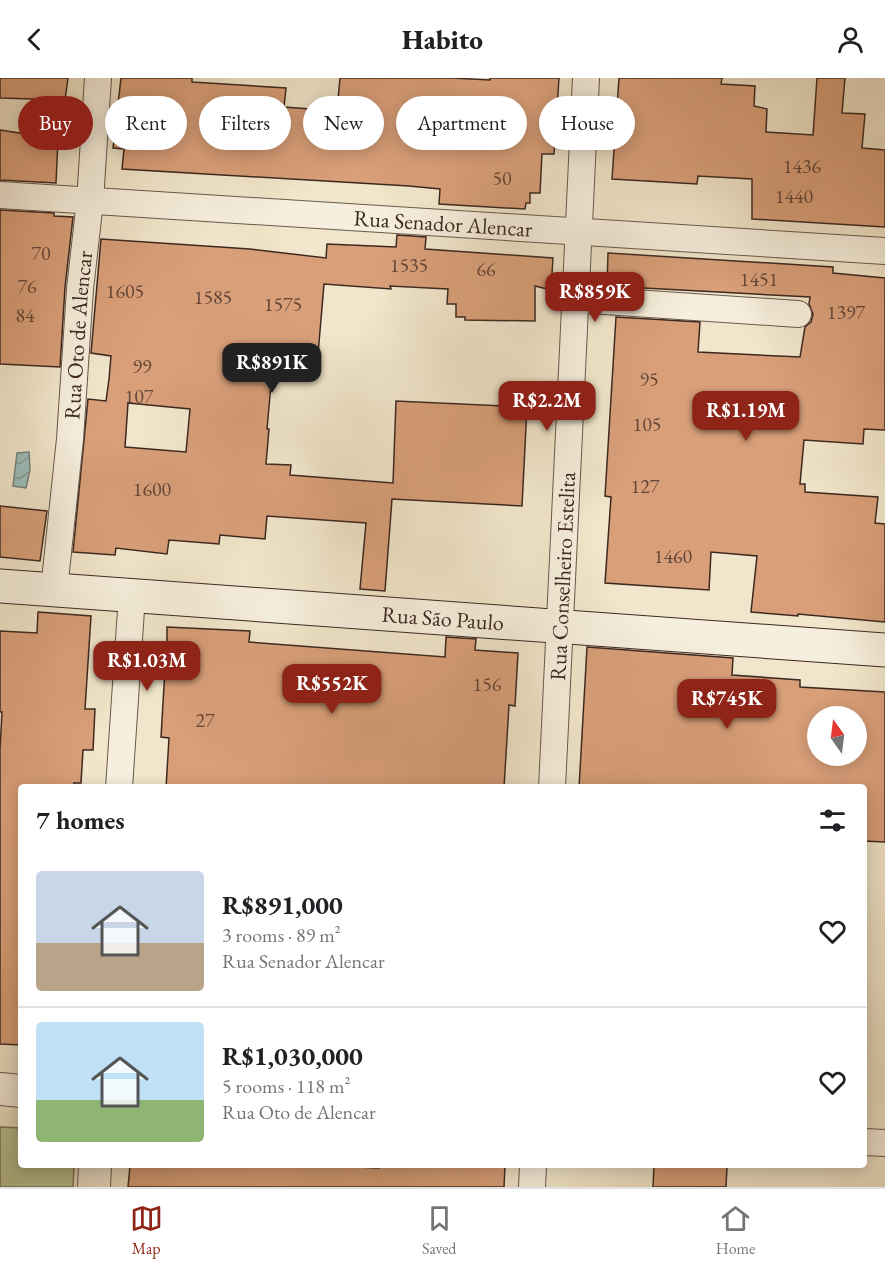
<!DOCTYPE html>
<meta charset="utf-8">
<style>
:root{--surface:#fff;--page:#f6f6f6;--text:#202124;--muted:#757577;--line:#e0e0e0;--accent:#8f2418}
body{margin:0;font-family:"EB Garamond",serif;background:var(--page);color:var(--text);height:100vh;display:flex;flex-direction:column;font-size:22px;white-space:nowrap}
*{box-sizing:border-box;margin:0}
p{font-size:20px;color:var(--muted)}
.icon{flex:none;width:33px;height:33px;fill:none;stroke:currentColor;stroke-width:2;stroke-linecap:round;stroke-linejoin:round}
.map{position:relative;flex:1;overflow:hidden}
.drawer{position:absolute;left:18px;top:706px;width:849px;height:384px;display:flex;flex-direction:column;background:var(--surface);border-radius:6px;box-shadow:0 3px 15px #0003}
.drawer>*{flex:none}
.top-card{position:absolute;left:18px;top:18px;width:849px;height:54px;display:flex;gap:12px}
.needle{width:39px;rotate:346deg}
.fabs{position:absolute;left:807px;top:628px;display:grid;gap:12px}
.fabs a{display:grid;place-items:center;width:60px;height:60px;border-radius:50%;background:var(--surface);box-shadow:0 3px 15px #0003;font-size:30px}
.price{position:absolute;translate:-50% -51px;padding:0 14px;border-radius:12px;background:var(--accent);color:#fff;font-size:20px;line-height:39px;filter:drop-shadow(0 2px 3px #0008)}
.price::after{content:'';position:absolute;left:50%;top:36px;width:18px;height:14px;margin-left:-9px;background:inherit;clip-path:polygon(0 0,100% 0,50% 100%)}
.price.current{background:#222;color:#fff}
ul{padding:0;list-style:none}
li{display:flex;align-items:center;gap:18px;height:150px;padding:0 18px}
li+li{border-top:2px solid var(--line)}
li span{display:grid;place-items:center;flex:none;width:168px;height:120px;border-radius:6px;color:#555}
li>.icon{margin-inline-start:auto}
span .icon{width:72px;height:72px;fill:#fffc;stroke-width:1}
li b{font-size:26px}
h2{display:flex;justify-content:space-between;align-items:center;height:72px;padding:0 18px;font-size:26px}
.chip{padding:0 21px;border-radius:27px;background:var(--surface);box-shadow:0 3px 15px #0003;font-size:21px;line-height:54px}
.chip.current{background:var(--accent);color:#fff}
header{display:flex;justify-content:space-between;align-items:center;height:78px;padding:0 18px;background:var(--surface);font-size:27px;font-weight:800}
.menu{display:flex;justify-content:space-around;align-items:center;height:84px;border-top:2px solid var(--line);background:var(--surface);font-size:16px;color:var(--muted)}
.menu a{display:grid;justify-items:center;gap:3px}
.menu .current{color:var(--accent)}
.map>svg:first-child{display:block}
.green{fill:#b9c598;stroke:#7b765c;stroke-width:1.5}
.water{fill:url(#water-waves);stroke:#75827e;stroke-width:1.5}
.building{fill:#d89f79;stroke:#3d2821;stroke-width:1.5;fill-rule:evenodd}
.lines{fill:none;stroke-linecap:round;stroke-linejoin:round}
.minor-casing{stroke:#6a584c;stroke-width:28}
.tertiary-casing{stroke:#6a584c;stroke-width:34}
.secondary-casing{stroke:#3d2821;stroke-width:35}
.minor{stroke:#f6efdd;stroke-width:26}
.tertiary{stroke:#f6efdd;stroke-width:32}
.secondary{stroke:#f6efdd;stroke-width:33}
.labels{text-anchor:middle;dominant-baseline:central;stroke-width:4.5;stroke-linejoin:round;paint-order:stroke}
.number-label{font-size:20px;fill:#644637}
.street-label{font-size:22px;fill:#3d2821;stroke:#f6efdd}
</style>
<header><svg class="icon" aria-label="back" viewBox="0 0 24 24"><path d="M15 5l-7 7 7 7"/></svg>Habito<svg class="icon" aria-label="person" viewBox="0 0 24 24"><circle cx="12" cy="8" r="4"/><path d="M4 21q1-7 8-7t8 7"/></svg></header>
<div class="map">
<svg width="885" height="1109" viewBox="0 0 885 1109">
<defs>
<pattern id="water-waves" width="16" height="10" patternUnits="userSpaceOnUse" patternTransform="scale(1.5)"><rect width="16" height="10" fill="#9bbebc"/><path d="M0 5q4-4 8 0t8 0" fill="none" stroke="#809a98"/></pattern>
</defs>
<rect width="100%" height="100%" fill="#f1e6cb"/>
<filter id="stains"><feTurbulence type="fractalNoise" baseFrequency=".00333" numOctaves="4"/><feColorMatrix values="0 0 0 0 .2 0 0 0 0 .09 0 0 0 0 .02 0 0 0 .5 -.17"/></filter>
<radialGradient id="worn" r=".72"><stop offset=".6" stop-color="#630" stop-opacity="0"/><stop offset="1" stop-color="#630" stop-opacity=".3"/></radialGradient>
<!-- green -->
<path class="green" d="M0,1049l21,1v38h53l-1,21h-73z"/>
<!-- water -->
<path class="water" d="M29,374l1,18 -4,18 -13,-2 4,-33z"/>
<!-- building -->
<g class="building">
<path d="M0,0h68l-3,22 -65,-2z"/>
<path d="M121,0h71v4l94,6 -2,19 53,4 3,-33h112l38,2v-2h69l-5,76h-12l-2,39h-10v10h-4l-1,6 -86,-5 1,-15 -31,-3 -287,-17 2,-20 -11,-1z"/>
<path d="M619,0h103l-1,6 34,2 -1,20 13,3 -1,23 47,3 4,-57h28l-3,35 23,1 -3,34 23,2v77l-133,-8v-40l-54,-3 -1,8 -85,-5z"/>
<path d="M0,52l58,9 -2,44 -56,-3z"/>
<path d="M0,132l54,3v3l19,1 -8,70 -5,80 -60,-3z"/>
<path d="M397,157l29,2 -1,12 128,9 -2,32 -16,-4v35l-70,-1v-3h-9v-13h-9l1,-15 -58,-3 1,3 -67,-5 -8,94 -44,-5 -5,56h2l-3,35 25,1 -1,10 103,8 3,-82 131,6 -5,99 -130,-7 -7,92 -25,-2 6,-66 -99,-7 -2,23 -45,-4 -1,9 -50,-4 -2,14 -51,-6 -1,7 -42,-3 15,-153 18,2 3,-22 2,-23 -20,-3 10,-114 149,10 76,9 1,-14 69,3zM128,325l62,6 -4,43 -61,-5z"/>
<path d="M608,175l225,14v6l52,5v152l-21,-1 -1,15 -59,-4 -4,44h5v8l73,5 -3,26 10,1v98l-87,-8v2l-47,-4 6,-56 -46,-4 -2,38 -104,-7 6,-86 -6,-1 11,-179 84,5 -2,30 102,5 5,-30 6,-5 2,-8 -4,-10 1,-7 -203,-11z"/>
<path d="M0,428l47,5 -7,50 -40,-4z"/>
<path d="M38,534l53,4 -6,93h10l-2,41h-10l-2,33h-7v5h-53v257l-21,-1v-295l2,-37h-2v-81l37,2z"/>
<path d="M167,549l83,4 -1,11 196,15 1,-20 30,2 -1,11 43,3 -3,53 -6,-1 -5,83h-338l3,-50 -8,-1 4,-68h-6l2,-27 6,1z"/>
<path d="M587,569l146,11 -1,17 68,5v7l85,5v150l-21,-1v-53h-285zM818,639h38v39h-38z"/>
<path d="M130,1088h202l47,2v-2h126l-1,21h-376z"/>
<path d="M654,1088l73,1 -1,20h-73z"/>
</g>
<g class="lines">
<defs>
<g id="minor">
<path id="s1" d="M0,117l885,56"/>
<path d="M575,221l223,15"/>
<path id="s2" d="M54,512l16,-151 10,-150 10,-88 8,-123"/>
<path d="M119,710l13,-193"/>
<path id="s3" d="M552,710l34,-710"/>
<path d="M864,1064l21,1"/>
<path d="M532,1109l1,-21"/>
</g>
<g id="tertiary">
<path d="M0,1011l21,2"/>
<path d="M94,1109l1,-21"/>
</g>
<g id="secondary">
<path id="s4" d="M0,508l885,64"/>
</g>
</defs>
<!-- minor casing -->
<use href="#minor" class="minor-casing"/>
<!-- tertiary casing -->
<use href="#tertiary" class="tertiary-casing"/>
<!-- secondary casing -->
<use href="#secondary" class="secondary-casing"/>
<!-- minor -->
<use href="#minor" class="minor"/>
<!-- tertiary -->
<use href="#tertiary" class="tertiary"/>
<!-- secondary -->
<use href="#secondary" class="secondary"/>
</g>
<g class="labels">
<!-- number labels -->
<g class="number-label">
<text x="802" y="88">1436</text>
<text x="502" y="100">50</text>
<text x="794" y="118">1440</text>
<text x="41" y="175">70</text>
<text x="409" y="187">1535</text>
<text x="486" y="191">66</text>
<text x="759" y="201">1451</text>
<text x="27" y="208">76</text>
<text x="125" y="213">1605</text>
<text x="213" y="219">1585</text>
<text x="283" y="226">1575</text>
<text x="846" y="234">1397</text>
<text x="25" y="237">84</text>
<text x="142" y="288">99</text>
<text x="649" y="301">95</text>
<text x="139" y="318">107</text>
<text x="647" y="346">105</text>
<text x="645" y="408">127</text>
<text x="152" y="411">1600</text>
<text x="673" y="478">1460</text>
<text x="487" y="606">156</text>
<text x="205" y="642">27</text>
</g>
<!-- street labels -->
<g class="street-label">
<text stroke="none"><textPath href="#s1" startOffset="444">Rua Senador Alencar</textPath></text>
<text stroke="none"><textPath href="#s2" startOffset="256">Rua Oto de Alencar</textPath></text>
<text stroke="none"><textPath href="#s3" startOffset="212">Rua Conselheiro Estelita</textPath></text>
<text stroke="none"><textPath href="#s4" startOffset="444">Rua São Paulo</textPath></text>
</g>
</g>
<rect width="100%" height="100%" filter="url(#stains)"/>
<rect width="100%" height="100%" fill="url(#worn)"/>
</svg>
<div class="fabs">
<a><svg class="needle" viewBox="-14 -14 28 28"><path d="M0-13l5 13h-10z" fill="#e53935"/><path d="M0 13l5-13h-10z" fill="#757577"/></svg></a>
</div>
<b class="price" style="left:595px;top:245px">R$859K</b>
<b class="price current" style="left:272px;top:316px">R$891K</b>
<b class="price" style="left:547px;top:354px">R$2.2M</b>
<b class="price" style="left:746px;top:364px">R$1.19M</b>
<b class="price" style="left:147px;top:614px">R$1.03M</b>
<b class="price" style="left:332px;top:637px">R$552K</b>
<b class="price" style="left:727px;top:652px">R$745K</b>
<div class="top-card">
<a class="chip current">Buy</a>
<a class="chip">Rent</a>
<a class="chip">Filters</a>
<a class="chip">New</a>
<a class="chip">Apartment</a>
<a class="chip">House</a>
</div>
<section class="drawer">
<h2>7 homes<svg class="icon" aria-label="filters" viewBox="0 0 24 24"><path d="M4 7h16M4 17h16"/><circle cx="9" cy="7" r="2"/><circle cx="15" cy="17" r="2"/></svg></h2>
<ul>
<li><span style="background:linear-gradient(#c9d6e8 60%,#b9a48a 0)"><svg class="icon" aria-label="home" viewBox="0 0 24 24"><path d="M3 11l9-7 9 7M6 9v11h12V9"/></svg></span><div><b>R$891,000</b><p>3 rooms · 89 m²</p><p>Rua Senador Alencar</p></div><svg class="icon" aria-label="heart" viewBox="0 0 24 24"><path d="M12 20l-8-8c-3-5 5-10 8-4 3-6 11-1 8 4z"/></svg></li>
<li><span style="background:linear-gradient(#bfe0f5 65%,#8fb573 0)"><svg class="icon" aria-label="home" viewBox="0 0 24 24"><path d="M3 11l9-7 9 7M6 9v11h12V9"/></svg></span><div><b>R$1,030,000</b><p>5 rooms · 118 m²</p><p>Rua Oto de Alencar</p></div><svg class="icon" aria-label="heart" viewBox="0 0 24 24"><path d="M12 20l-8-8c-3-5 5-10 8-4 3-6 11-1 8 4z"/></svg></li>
</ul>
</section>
</div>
<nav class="menu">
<a class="current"><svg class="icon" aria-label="map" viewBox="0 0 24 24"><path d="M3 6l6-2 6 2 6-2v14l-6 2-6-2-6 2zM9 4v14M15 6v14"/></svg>Map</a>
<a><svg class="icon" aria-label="saved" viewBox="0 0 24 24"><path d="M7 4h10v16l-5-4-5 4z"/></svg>Saved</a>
<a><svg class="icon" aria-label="home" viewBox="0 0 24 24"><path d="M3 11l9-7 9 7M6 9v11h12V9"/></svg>Home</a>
</nav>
